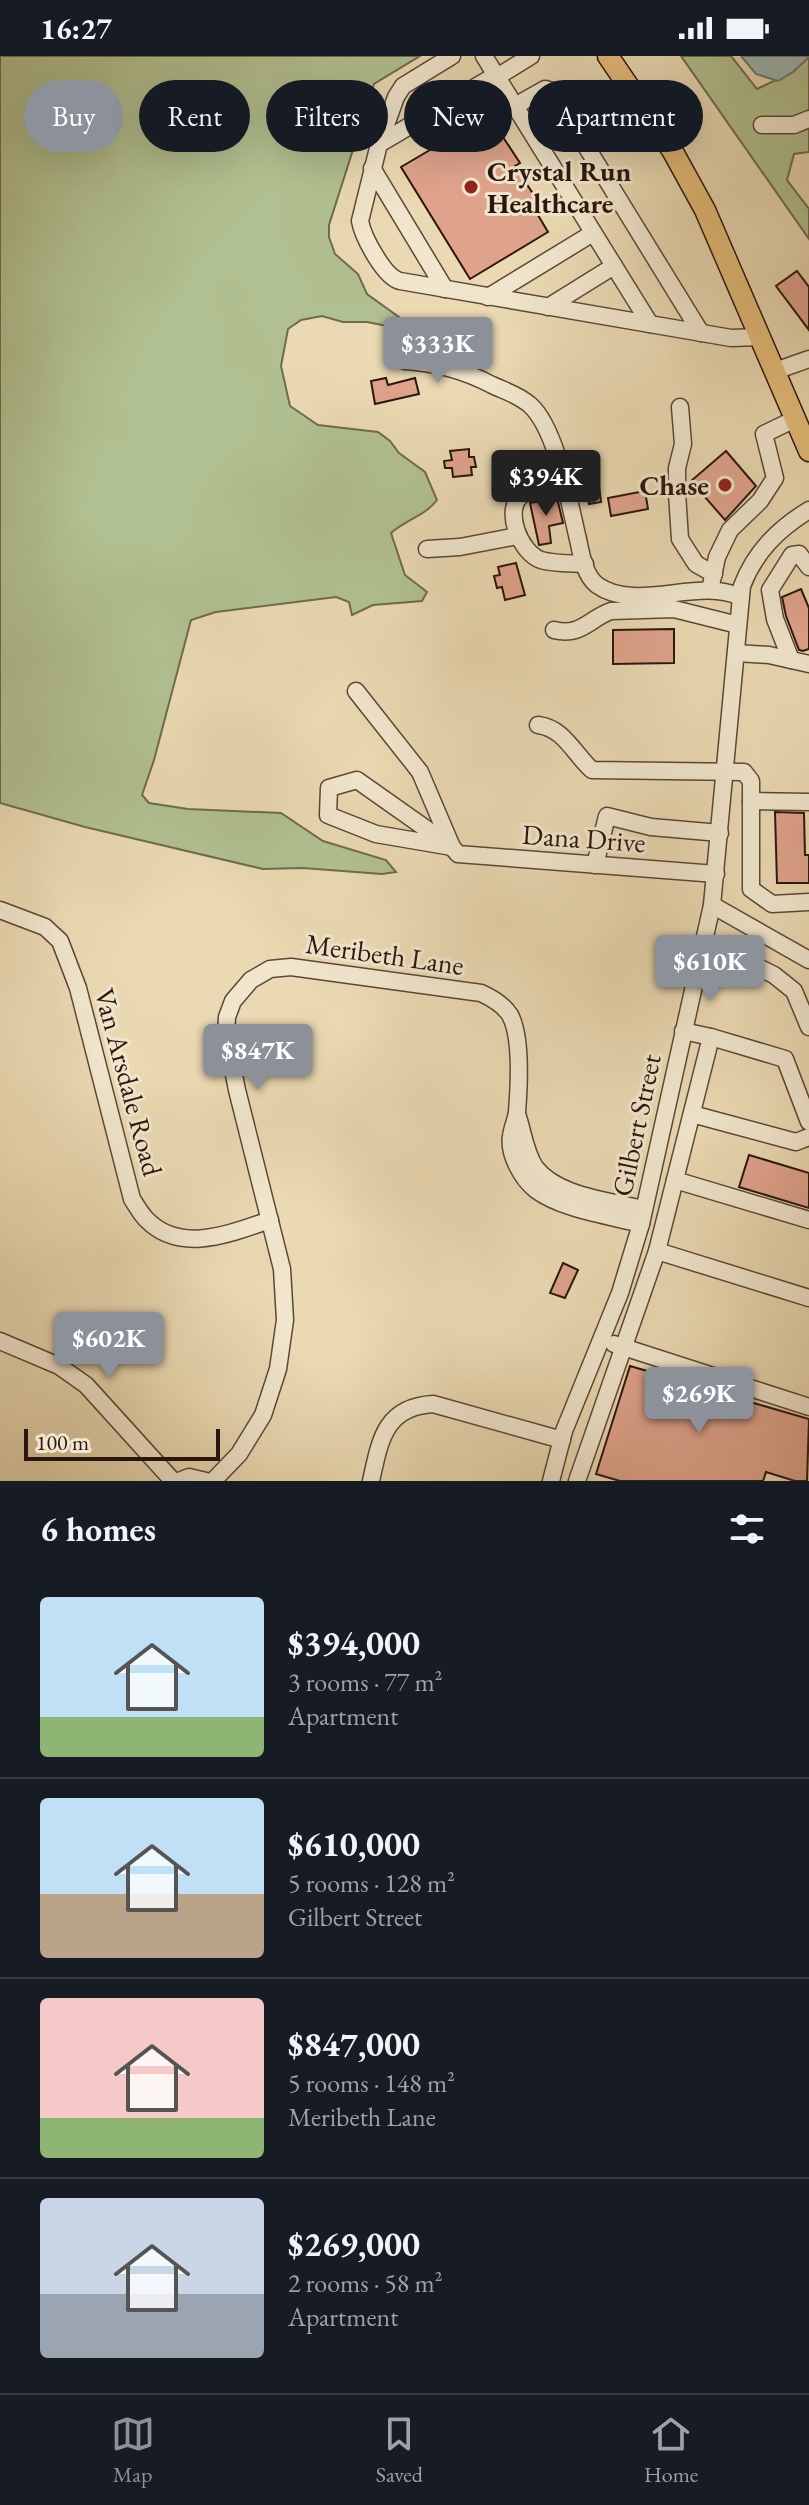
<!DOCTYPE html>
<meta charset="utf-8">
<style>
:root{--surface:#171b24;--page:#20242c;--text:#f1f3f6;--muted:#9ea1a6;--line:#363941;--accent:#8c9099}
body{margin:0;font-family:"EB Garamond",serif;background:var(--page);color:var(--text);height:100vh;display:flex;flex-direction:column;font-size:30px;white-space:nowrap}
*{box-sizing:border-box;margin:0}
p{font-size:26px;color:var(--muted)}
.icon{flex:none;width:44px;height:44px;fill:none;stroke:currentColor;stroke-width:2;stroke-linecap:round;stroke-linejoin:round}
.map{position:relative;height:1425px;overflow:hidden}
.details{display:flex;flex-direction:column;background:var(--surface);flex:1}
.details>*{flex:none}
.banner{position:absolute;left:24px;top:24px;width:762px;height:72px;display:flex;gap:16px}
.scale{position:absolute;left:24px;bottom:20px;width:196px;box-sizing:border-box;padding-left:8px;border:4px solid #2b160e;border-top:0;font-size:22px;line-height:28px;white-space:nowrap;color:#2b160e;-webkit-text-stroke:6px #f1e6cd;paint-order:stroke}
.price{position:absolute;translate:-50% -68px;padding:0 18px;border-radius:8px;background:var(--accent);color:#fff;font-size:26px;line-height:52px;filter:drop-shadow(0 2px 4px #0008)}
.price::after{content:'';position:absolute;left:50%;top:48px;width:24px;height:18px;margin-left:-12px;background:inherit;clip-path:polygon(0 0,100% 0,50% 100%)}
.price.active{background:#222;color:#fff}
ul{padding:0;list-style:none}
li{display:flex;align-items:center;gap:24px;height:200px;padding:0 40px}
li+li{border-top:2px solid var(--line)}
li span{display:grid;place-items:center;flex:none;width:224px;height:160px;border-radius:8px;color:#555}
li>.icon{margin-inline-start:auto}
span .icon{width:96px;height:96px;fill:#fffc;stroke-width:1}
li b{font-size:34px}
h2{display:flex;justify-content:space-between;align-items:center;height:96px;padding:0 40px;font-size:34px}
.chip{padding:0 28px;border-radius:36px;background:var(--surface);box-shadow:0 8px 32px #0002;font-size:28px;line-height:72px}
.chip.active{background:var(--accent);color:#fff}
.status{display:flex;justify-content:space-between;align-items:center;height:56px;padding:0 40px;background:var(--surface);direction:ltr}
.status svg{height:22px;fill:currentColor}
.tabs{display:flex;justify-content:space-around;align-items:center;height:112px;border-top:2px solid var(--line);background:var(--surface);font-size:22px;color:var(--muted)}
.tabs a{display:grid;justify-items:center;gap:4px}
.tabs .active{color:var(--accent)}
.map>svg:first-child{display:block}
.green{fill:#b1c090;stroke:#6e6b4f;stroke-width:2}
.water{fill:#9ab9b5;stroke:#6e7872;stroke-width:2}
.building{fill:#dfa38c;stroke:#2b160e;stroke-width:2}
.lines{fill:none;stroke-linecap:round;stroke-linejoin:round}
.minor-casing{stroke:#5b4737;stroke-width:19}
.major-casing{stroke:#2b160e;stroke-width:23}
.minor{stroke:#f1e6cd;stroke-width:16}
.major{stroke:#e5bc79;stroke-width:20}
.poi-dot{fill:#8f2418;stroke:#f1e6cd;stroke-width:3}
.labels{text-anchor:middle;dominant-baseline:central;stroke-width:6;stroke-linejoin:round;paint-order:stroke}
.poi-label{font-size:28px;font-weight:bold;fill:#2b160e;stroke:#f1e6cd;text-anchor:start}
.street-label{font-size:28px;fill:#2b160e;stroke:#f1e6cd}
</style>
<div class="status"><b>16:27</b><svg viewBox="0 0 49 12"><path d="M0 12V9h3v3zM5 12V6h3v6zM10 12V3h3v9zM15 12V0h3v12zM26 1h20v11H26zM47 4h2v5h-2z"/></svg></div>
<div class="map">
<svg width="809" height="1425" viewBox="0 0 809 1425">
<rect width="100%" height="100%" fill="#ead9b2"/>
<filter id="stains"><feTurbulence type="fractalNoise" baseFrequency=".0025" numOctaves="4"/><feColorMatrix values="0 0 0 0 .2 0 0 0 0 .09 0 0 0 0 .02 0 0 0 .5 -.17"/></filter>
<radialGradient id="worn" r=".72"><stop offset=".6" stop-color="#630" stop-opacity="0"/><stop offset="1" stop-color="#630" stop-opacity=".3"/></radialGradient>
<!-- green -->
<g class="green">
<path d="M0,0h420l-46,28 -45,141v12l6,17 23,20 9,20 36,26 -1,6 -10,1 -25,-5h-24l-21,-6 -21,4 -13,9 -7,37 9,40 28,19 60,7 12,9 9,12 26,19 12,28c-12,16 -32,20 -46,33l14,42 22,17 -5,9 -49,4 -21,10 -3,-13 -13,-5 -120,15 -25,8 -37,140 -12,35 7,8 39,6 93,4 42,28 63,19 10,12 -14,2 -79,-6 -40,1 -178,-42 -85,-24z"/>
<path d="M681,0h50l26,33 36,-17 16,-15v95l-15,2 -7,26 22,29v30z"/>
</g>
<!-- water -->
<path class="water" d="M741,0h68v1l-16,15 -15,9 -22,-7z"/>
<!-- building -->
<g class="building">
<path d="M484,52l36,55 -5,3 26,40 -6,4 13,22 -78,47 -69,-112 51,-30 -4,-7z"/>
<path d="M797,215l12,16v43l-33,-44z"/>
<path d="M386,322l2,7 27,-7 4,16 -44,10 -4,-23z"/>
<path d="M469,393v8h5l2,10h-5l1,8 -19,2 -1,-9h-7l-1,-7 8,-1 -2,-9z"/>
<path d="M726,395l30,35 -31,34 -34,-39z"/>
<path d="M597,415l4,31 -12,2 -6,-31z"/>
<path d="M645,435l3,18 -37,7 -3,-18z"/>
<path d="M557,442l6,25 -14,3 2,17 -12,2 -9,-42z"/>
<path d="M516,507l9,32 -20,5 -3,-13 -5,1 -3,-12 6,-1 -2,-8z"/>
<path d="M801,533l8,19v41l-6,2 -4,-1 -13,-34 -4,-19z"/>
<path d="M674,573v34l-61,1v-34z"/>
<path d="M775,756l29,1 1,42h4v28h-32z"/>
<path d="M749,1099l60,18v35l-70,-21z"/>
<path d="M563,1207l15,7 -13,28 -15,-5z"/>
<path d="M630,1310l24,7 2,-4 92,30 -1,2 62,18 -2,62h-12l-29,-9 -3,9h-143l-24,-7z"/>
</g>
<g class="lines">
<defs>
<g id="minor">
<path d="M484,0l166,268"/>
<path d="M496,19l-117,69 -19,77c3,16 24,56 40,60l331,57 30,-1"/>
<path d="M497,21l34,-21"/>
<path d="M515,50l30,-17 7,2 149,242"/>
<path d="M762,69h32l15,-6"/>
<path d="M379,88l17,-47 7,-11 49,-30"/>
<path d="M372,112l73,121"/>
<path d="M488,241l105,-64"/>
<path d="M548,251l66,-41"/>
<path d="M405,305c32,2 59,9 87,24 13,6 27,10 38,20 26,23 39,96 47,130 4,16 6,39 20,50 39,28 102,-8 143,12"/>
<path d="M775,315l34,-12"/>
<path d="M680,351l3,37 -6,24v25l3,46 16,25 18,10"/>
<path d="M565,429c-13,1 -32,1 -42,9 -21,14 -3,59 18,66 13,4 30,3 44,4"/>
<path d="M427,493l33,-2 57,-11"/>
<path d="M710,534l7,-33 13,-27 30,-29 15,-23 -11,-44 31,-15"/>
<path d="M554,574c27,7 36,-12 57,-19l63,-2 64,16"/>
<path d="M736,597l33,2 40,9"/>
<path d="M791,604l-16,-41 -5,-29 22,-35 7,-1 10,13"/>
<path d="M356,635l64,81 32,75 6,7 258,20"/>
<path d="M538,669c26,3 36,29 54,45l152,2 7,9v108l21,15 37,-2"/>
<path d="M357,724l95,67 -76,-13 -48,-19 1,-27z"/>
<path d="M751,745l58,1"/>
<path d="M595,809l12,-49 44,11 69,6"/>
<path d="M712,849l97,55"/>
<path d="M0,854l45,17 15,14 18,47 54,211c4,6 9,15 14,20 34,36 85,14 124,1"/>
<path d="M704,884l70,35 20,16 15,36"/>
<path d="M711,981l74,22 24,63"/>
<path d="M517,1058c6,17 8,38 18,53 23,30 74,33 108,42"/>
<path d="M692,1058l104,28 13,-5"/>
<path d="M675,1124l134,40"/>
<path d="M657,1195l54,-214 -28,-6"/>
<path d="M0,1285l59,25 27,19 87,96"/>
<path d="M614,1288l195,63"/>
<path d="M179,1425l10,-4 17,4"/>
<path d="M213,1425l26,-27 24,-39 15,-46 7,-49 -3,-51 -45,-179 -11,-55 1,-18 6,-16 18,-21 19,-11 21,-2 190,26c11,5 22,11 29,22 12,22 9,72 7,97 -1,8 -5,16 -6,24 -3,18 11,43 25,54 25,19 74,26 105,34"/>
<path d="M371,1425c9,-40 13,-74 62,-77l129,36"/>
<path d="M551,1425l13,-50 56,-138 21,-69 71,-319 30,-319c13,-34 36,-57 67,-76"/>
<path d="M577,1425l80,-230 152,47"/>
</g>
<path id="major" d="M608,0l64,94 33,60 104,241"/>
</defs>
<!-- minor casing -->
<use href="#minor" class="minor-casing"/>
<!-- major casing -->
<use href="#major" class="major-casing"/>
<!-- minor -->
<use href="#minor" class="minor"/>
<!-- major -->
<use href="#major" class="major"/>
</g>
<!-- markers -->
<g class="poi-dot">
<circle cx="471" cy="131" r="8"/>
<circle cx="725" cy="429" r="8"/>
</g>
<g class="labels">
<!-- poi labels -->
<g class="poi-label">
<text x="487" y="115">Crystal Run<tspan x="487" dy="32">Healthcare</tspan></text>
<text x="709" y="429" text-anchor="end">Chase</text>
</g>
<!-- street labels -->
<g class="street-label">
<text transform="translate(584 782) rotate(4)">Dana Drive</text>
<text transform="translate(385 898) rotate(8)">Meribeth Lane</text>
<text transform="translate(129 1026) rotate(75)">Van Arsdale Road</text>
<text transform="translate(636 1069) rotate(-78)">Gilbert Street</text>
</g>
</g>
<rect width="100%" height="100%" filter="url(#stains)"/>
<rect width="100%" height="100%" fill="url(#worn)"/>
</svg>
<div class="scale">100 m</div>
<b class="price" style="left:438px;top:329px">$333K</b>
<b class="price active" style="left:546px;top:462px">$394K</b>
<b class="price" style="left:710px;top:947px">$610K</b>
<b class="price" style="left:258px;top:1036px">$847K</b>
<b class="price" style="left:109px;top:1324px">$602K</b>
<b class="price" style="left:699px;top:1379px">$269K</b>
<div class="banner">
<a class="chip active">Buy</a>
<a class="chip">Rent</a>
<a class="chip">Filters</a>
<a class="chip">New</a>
<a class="chip">Apartment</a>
</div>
</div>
<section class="details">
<h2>6 homes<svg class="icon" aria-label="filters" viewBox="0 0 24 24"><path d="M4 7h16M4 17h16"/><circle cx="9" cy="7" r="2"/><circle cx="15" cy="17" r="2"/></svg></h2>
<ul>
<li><span style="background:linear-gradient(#bfe0f5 75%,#8fb573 0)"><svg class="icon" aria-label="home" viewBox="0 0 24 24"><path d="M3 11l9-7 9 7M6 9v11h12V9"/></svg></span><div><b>$394,000</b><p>3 rooms · 77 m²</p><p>Apartment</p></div></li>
<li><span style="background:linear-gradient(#bfe0f5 60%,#b9a48a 0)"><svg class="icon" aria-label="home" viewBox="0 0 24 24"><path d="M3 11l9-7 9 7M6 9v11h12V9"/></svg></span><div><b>$610,000</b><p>5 rooms · 128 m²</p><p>Gilbert Street</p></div></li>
<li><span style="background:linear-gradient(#f6c9c9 75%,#8fb573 0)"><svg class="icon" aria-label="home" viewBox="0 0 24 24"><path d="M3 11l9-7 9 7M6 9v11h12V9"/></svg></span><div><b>$847,000</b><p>5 rooms · 148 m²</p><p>Meribeth Lane</p></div></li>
<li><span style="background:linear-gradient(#c9d6e8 60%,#9aa5b1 0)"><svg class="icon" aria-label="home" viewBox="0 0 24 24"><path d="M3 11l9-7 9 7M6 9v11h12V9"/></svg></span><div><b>$269,000</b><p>2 rooms · 58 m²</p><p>Apartment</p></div></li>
</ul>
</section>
<nav class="tabs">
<a class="active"><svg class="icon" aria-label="map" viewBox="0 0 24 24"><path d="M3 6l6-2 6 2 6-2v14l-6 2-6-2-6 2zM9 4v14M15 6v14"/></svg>Map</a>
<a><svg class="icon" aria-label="saved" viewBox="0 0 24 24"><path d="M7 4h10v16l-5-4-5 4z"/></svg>Saved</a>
<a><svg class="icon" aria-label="home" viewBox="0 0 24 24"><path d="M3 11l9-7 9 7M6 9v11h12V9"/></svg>Home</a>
</nav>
